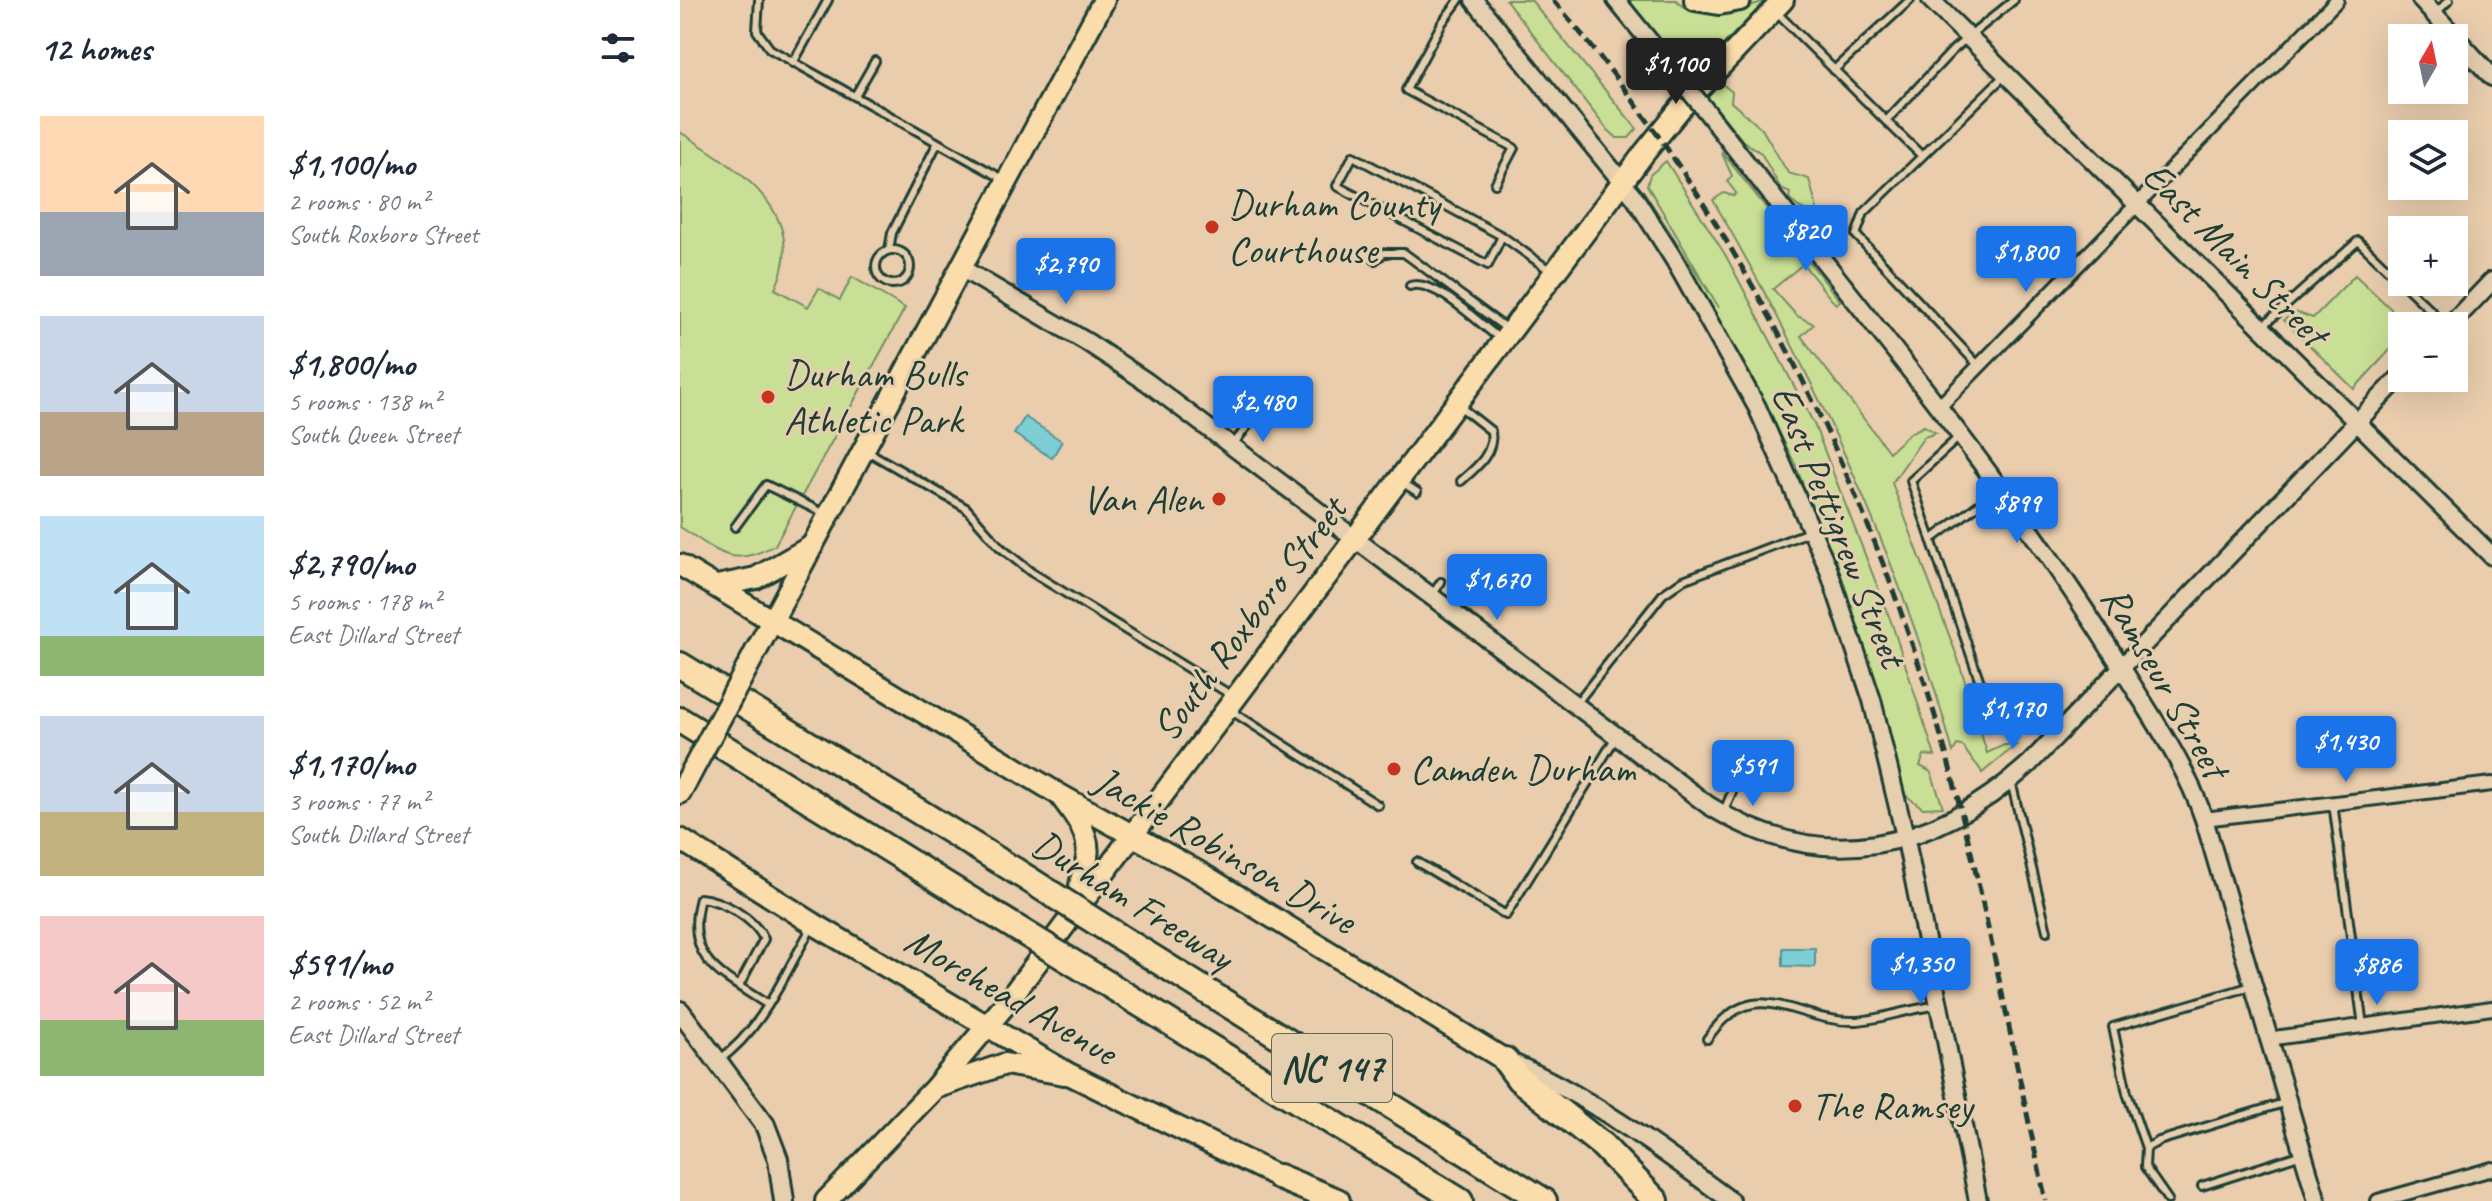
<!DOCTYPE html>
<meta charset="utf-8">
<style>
:root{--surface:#fff;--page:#f6f6f7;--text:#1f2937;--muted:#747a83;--accent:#1a73e8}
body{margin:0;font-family:Caveat,sans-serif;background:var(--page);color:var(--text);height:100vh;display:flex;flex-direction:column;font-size:30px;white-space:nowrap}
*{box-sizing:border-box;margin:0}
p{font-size:26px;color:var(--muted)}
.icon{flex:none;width:44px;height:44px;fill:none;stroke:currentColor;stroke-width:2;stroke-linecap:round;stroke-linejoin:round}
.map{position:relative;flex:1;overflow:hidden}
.side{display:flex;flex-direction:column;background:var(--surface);width:680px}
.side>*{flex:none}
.needle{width:52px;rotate:9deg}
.tools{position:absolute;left:1708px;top:24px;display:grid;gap:16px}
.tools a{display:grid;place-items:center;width:80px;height:80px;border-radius:0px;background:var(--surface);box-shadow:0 8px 32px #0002;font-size:40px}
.price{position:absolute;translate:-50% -68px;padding:0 18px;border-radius:8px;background:var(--accent);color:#fff;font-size:26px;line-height:52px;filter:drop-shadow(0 2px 4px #0008)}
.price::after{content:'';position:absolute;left:50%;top:48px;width:24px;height:18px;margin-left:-12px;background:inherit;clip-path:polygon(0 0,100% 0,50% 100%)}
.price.active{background:#222;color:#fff}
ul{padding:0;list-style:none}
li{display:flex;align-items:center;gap:24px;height:200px;padding:0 40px}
li span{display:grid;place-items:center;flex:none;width:224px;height:160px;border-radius:0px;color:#555}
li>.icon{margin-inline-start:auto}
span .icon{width:96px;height:96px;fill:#fffc;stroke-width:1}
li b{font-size:34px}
h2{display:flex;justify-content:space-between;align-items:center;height:96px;padding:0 40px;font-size:34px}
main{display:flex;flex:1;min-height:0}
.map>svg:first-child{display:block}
.green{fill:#c9df95;stroke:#748e64;stroke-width:2}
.water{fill:#7dced5;stroke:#579495;stroke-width:2}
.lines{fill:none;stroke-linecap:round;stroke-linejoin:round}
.service-casing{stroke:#1f3d34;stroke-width:12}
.minor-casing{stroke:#1f3d34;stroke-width:18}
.tertiary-casing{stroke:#1f3d34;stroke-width:22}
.secondary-casing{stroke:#1f3d34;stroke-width:24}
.primary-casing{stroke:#1f3d34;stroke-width:26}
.motorway-casing{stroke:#1f3d34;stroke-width:30}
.service{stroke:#e6cfaf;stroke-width:6}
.minor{stroke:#e6cfaf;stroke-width:12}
.tertiary{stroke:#e6cfaf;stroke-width:16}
.secondary{stroke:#e6cfaf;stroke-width:18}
.primary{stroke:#faddab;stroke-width:20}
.motorway{stroke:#faddab;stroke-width:24}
.rail{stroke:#1f3d34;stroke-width:5;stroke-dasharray:12 6;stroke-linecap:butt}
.tertiary-bridge-casing{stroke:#1f3d34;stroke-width:22;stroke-linecap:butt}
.primary-bridge-casing{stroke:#1f3d34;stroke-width:26;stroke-linecap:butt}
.motorway-bridge-casing{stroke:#1f3d34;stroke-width:30;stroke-linecap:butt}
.tertiary-bridge{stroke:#e6cfaf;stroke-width:16}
.primary-bridge{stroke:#faddab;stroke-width:20}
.motorway-bridge{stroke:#faddab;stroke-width:24}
.poi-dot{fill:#c8321e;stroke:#e6cfaf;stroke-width:3}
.labels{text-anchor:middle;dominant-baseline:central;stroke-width:6;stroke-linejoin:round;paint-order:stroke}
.shield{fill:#e6cfaf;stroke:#5b6959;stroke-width:2}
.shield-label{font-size:38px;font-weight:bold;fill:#1f3d34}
.poi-label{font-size:40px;fill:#1f3d34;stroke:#e6cfaf;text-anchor:start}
.street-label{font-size:40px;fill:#1f3d34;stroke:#e6cfaf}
</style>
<main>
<section class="side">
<h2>12 homes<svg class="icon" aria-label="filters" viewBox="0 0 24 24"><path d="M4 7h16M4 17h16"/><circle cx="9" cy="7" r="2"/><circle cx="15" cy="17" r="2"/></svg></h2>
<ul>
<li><span style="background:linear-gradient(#ffd9b3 60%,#9aa5b1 0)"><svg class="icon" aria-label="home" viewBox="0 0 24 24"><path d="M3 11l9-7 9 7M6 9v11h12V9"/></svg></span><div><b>$1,100/mo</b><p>2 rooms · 80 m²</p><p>South Roxboro Street</p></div></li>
<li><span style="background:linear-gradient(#c9d6e8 60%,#b9a48a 0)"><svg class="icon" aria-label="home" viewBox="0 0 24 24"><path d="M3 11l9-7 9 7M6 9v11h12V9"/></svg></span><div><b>$1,800/mo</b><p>5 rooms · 138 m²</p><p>South Queen Street</p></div></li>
<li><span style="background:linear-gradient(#bfe0f5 75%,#8fb573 0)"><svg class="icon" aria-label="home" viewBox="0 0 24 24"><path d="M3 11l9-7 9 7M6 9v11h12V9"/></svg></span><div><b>$2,790/mo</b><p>5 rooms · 178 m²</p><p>East Dillard Street</p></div></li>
<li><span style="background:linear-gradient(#c9d6e8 60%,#c2b280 0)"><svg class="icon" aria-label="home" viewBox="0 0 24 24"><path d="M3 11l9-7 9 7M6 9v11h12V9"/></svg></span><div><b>$1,170/mo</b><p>3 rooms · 77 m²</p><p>South Dillard Street</p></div></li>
<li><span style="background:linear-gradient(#f6c9c9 65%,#8fb573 0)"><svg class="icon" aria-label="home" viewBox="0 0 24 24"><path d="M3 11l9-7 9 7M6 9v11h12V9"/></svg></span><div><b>$591/mo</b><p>2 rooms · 52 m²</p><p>East Dillard Street</p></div></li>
</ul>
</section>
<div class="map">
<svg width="1812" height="1201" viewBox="0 0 1812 1201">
<rect width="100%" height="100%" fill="#e9cdad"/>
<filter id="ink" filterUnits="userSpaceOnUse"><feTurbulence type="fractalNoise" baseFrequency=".0125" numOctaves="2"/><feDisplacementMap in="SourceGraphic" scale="16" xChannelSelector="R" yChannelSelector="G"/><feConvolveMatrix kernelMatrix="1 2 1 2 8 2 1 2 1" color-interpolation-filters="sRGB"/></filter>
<g filter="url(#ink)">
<!-- green -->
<g class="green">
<path d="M826,0h25l106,129 -8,9h-12l-11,-10z"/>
<path d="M948,0h48l8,7 28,7 19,-1 36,-13 -76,77z"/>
<path d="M1040,82l12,10 -1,10 31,27 26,44 21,6 8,30 -3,5 -16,-7 -9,-9 1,-5 -9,-4 -20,-36 -18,-12 -37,-45z"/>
<path d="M0,132c56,36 132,80 95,157l33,18 11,-19 21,12 12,-23 53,31 -130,237c-45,25 -57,5 -95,-18z"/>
<path d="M1041,151l119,150 -4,3 -5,-5 -28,-35 -30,25 24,27 17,8 -13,12 88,116 21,-19 14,-7 12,7 -12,4 -32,46 66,176 29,94 17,-8h12l-34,28c-4,-10 -13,-14 -18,-26l-7,-2 -4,7c-53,-195 -139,-377 -240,-552l11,-7 10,3 2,-3 -9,-12 5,-5z"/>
<path d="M986,161l60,95 88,168 78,200 43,132 -11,-1 -4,11 11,6 12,35 -20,1 -18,-13 -34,-131 -75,-198 -47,-94 -106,-182 76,118 -72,-123 3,-10z"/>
<path d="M1675,275l54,51h-7v11l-48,52 -70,-69 11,-8 18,6z"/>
</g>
<!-- water -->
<g class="water">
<path d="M345,417l37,24 -10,17 -38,-24z"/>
<path d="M1103,948h32v19l-32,-1z"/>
</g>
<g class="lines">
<defs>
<g id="service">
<path d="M79,0l-2,31 13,18 233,130"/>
<path d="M779,0l-17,23 -36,67 108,58 -19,36"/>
<path d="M1096,12l110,109 68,-72 60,-49"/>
<path d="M1757,12l12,-12"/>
<path d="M113,63l35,-63"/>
<path d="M1154,70l76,-70"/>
<path d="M175,96l20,-35"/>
<path d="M1206,121l36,35"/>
<path d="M822,236l-14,29 -151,-79 16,-30 149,80 50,36"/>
<circle cx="213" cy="267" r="17"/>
<path d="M209,250l3,-17 45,-89"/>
<path d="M695,260l9,-7h20l103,76"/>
<path d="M730,286c23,-9 70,38 90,53"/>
<path d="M1584,325l94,-84 89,85"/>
<path d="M1299,366l-123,-131 8,-22 141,-138"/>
<path d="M778,405l33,26c4,22 -15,37 -30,50"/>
<path d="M1280,436l-49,45 80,233 26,-8"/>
<path d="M552,446l23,-30"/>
<path d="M187,451l99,57 34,39 31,25 200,123"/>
<path d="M723,483l14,9"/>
<path d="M55,527l31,-42 59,29"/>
<path d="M1251,540l67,-50"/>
<path d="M753,594l8,-12"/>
<path d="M895,705l88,-111 20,-14 126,-48"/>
<path d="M550,710l148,95"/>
<path d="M1331,781l36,150"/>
<path d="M1653,803l30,223"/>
<path d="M1044,811l8,-19"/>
<path d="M737,862l89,53 110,-178"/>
<path d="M1674,950l25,-4"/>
<path d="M59,986l25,-47c-10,-21 -42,-39 -64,-41 -17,63 23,77 68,107"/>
<path d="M1027,1039c48,-70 88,-15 150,-18 26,-2 53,-13 79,-15"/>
<path d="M39,1060c45,-32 65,-86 93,-133"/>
<path d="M1466,1148l-19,-55 -14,-66 139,-41"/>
<path d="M1522,1186l100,-32"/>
<path d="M1488,1200l-23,-33 1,-19 13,-7 128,-39"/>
</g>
<g id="minor">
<path d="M1258,408l399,-408"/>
<path d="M1524,819l288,-35"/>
<path d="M1587,1039l225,-31"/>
<path d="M1698,1201l114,-32"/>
</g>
<g id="tertiary">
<path d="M794,0l161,198 40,63 82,146 71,161 44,132 34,140 72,361"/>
<path d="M936,0l60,74"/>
<path d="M1251,0l561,556"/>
<path d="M1741,0l71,77"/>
<path d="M1027,112c140,183 292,357 413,553 31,51 65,98 84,154l113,382"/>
<path d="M281,268l126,74 60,40 561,423c114,72 225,46 321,-41l373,-389"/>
<path d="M1769,326l43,-45"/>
<path d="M825,1060c75,29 161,93 226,141"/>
</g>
<path id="secondary" d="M0,1011l85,114 13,34 6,42"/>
<g id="primary">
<path d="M1015,0l24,4 21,-4"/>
<path d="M0,565l380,230 142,79 303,186"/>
<path d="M37,586l39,-8 56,-32"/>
<path d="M76,651l348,-651"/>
<path d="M0,793l11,-20"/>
<path d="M382,798c13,17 29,37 25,60 -3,18 -11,26 -5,44"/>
<path d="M0,839l134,85 255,150 210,103"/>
<path d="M258,1087l67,-23 59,10"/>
<path d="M146,1201l108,-112 71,-84 640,-853 35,-43 103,-109"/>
</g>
<g id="motorway">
<path d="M0,665l334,205"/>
<path d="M0,720l312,193"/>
<path d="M438,936l426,265"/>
<path d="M418,978l362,223"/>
<path d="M825,1060l14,19 83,66 54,56"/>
<path d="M599,1177l58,24"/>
</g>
</defs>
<!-- service casing -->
<use href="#service" class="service-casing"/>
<!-- minor casing -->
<use href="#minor" class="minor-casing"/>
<!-- tertiary casing -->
<use href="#tertiary" class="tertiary-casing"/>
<!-- secondary casing -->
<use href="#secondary" class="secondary-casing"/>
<!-- primary casing -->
<use href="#primary" class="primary-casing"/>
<!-- motorway casing -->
<use href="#motorway" class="motorway-casing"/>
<!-- service -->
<use href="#service" class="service"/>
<!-- minor -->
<use href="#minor" class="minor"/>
<!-- tertiary -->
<use href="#tertiary" class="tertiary"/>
<!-- secondary -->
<use href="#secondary" class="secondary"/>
<!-- primary -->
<use href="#primary" class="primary"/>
<!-- motorway -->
<use href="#motorway" class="motorway"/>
<!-- rail -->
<path class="rail" d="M873,0c184,214 315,479 392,750 41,148 67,301 101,451"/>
<defs>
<path id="tertiary-bridge" d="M996,74l31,38"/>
<path id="primary-bridge" d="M11,773l65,-122"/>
<g id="motorway-bridge">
<path d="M334,870l104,66"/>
<path d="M312,913l106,65"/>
</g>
</defs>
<!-- tertiary-bridge casing -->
<use href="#tertiary-bridge" class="tertiary-bridge-casing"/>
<!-- primary-bridge casing -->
<use href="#primary-bridge" class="primary-bridge-casing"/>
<!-- motorway-bridge casing -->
<use href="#motorway-bridge" class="motorway-bridge-casing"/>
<!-- tertiary-bridge -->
<use href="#tertiary-bridge" class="tertiary-bridge"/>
<!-- primary-bridge -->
<use href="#primary-bridge" class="primary-bridge"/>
<!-- motorway-bridge -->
<use href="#motorway-bridge" class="motorway-bridge"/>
</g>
</g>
<!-- markers -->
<g class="poi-dot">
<circle cx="532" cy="227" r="8"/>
<circle cx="88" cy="397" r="8"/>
<circle cx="539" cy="499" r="8"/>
<circle cx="714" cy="769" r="8"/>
<circle cx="1115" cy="1106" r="8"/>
</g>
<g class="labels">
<!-- shield labels -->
<rect class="shield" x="592" y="1034" width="120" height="68" rx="6"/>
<g class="shield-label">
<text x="652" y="1068">NC 147</text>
</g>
<!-- poi labels -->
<g class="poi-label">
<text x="548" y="204">Durham County<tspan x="548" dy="46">Courthouse</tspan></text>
<text x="104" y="374">Durham Bulls<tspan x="104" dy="46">Athletic Park</tspan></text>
<text x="523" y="499" text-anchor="end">Van Alen</text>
<text x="730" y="769">Camden Durham</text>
<text x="1131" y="1106">The Ramsey</text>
</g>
<!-- street labels -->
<g class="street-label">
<text transform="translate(1555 254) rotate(45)">East Main Street</text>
<text transform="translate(1159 526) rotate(68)">East Pettigrew Street</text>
<text transform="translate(569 619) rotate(-53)">South Roxboro Street</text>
<text transform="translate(1485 682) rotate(60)">Ramseur Street</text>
<text transform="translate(545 850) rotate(30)">Jackie Robinson Drive</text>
<text transform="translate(453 900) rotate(32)">Durham Freeway</text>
<text transform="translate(331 996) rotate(30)">Morehead Avenue</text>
</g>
</g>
</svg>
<div class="tools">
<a><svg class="needle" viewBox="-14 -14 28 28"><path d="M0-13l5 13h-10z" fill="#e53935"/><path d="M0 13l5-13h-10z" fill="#747a83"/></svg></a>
<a><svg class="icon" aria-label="layers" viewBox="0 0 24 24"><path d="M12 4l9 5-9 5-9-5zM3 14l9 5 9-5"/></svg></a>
<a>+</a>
<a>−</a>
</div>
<b class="price active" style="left:996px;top:106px">$1,100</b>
<b class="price" style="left:1126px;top:273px">$820</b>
<b class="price" style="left:1346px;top:294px">$1,800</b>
<b class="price" style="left:386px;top:306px">$2,790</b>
<b class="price" style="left:583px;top:444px">$2,480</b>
<b class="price" style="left:1337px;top:545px">$899</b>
<b class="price" style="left:817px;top:622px">$1,670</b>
<b class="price" style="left:1333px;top:751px">$1,170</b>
<b class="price" style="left:1666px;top:784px">$1,430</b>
<b class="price" style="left:1073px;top:808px">$591</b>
<b class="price" style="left:1241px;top:1006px">$1,350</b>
<b class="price" style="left:1697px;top:1007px">$886</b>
</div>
</main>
